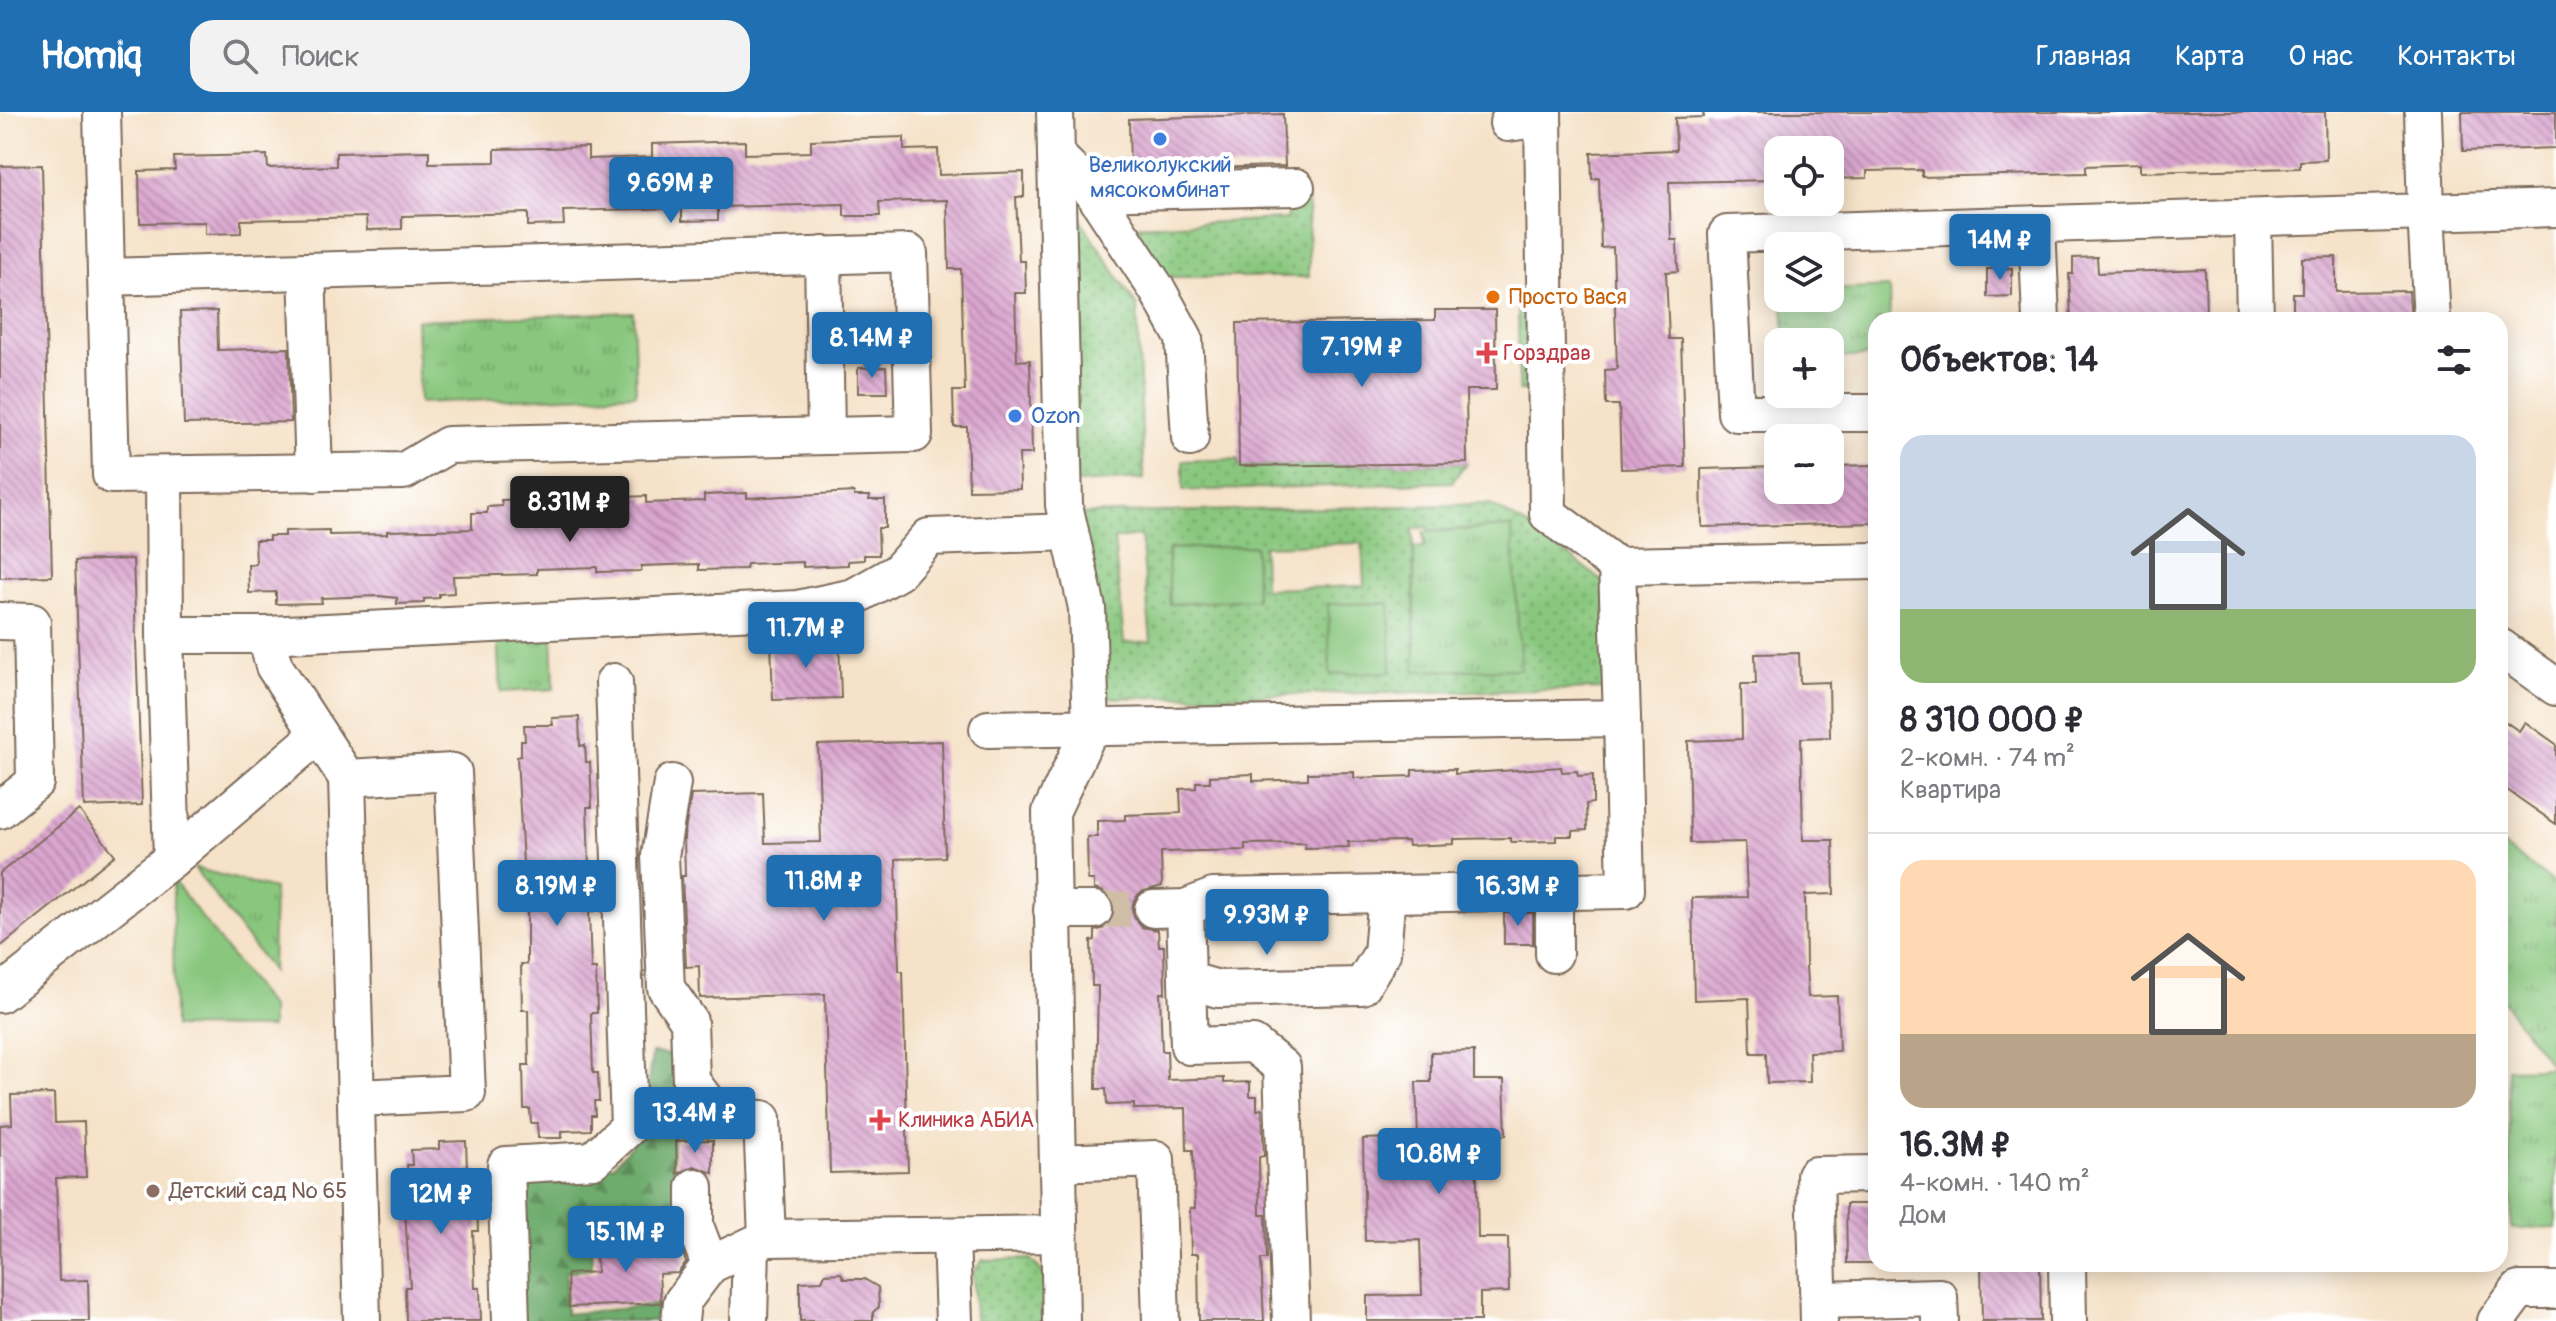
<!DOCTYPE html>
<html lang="ru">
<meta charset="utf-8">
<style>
:root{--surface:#fff;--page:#f2f2f3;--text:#2b2b33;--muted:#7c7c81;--line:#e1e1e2;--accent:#1f6fb2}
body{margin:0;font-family:Pangolin,sans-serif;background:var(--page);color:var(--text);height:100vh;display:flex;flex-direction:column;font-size:30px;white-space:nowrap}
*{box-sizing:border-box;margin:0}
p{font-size:26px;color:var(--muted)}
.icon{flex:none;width:44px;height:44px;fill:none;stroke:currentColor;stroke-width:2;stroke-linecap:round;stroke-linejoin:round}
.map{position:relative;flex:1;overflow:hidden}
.panel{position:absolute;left:1868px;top:200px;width:640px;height:960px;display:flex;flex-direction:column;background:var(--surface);border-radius:24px;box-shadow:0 4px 20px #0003}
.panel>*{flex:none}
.tools{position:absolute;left:1764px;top:24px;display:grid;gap:16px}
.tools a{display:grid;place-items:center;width:80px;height:80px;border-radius:16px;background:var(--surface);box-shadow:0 4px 20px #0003;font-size:40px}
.price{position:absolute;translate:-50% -68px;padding:0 18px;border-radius:8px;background:var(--accent);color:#fff;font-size:26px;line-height:52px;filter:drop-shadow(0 2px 4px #0008)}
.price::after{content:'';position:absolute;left:50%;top:48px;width:24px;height:18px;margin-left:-12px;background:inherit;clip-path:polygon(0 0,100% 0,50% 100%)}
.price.on{background:#222;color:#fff}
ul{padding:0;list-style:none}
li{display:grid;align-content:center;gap:16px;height:424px;padding:0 32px}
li+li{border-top:2px solid var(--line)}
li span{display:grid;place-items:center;height:248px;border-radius:24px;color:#555}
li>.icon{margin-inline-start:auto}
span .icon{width:144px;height:144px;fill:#fffc;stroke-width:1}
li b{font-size:34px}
h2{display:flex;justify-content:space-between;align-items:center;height:96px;padding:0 32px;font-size:34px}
header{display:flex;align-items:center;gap:48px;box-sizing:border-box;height:112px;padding:0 40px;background:var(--accent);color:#fff}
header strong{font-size:38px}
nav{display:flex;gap:44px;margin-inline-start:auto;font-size:28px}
.search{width:560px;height:72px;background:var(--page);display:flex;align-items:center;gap:20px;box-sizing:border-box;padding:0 28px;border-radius:24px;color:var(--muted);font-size:30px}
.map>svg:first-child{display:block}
.grass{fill:url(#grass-dots);stroke:#62784e;stroke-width:2;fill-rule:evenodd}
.forest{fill:url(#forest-firs);stroke:#546b46;stroke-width:2}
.park{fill:url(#park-tufts);stroke:#62784e;stroke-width:2}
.pitch{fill:#89c77e;stroke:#62784e;stroke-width:2}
.building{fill:url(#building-back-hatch)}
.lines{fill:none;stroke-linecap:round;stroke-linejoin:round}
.minor-tunnel{stroke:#d0bda6;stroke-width:36;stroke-dasharray:36 18;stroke-linecap:butt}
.minor-casing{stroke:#7c6a5a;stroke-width:40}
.minor{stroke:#fff;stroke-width:36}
.shop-dot{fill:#3f7fe0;stroke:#fff;stroke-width:3}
.food-dot{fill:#e8710a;stroke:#fff;stroke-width:3}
.health-dot{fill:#e0444e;stroke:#fff;stroke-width:3}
.education-dot{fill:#8d6e63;stroke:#fff;stroke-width:3}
.labels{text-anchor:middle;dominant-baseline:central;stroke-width:8;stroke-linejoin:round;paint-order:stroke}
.shop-label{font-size:22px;fill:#366cbe;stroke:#fff}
.food-label{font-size:22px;fill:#c56008;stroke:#fff;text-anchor:start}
.health-label{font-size:22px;fill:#be3a42;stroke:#fff;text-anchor:start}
.education-label{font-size:22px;fill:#785e54;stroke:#fff;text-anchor:start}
</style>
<header>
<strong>Homiq</strong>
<div class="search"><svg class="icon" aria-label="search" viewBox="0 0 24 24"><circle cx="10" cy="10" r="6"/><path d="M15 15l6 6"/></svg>Поиск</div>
<nav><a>Главная</a><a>Карта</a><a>О нас</a><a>Контакты</a></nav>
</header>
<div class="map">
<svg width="2556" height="1209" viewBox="0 0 2556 1209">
<defs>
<pattern id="grass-dots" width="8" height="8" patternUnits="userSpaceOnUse" patternTransform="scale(2)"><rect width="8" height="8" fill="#89c77e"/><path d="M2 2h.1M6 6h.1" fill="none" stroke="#71a267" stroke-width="1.8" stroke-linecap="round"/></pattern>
<pattern id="forest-firs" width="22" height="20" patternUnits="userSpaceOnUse" patternTransform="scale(2)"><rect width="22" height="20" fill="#6eac6d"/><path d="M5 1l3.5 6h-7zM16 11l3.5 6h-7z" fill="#5c8c59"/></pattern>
<pattern id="park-tufts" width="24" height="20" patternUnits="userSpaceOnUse" patternTransform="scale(2)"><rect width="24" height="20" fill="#89c77e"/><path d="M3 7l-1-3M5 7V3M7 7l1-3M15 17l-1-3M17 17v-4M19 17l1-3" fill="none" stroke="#71a267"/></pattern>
<pattern id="building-back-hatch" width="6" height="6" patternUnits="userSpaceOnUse" patternTransform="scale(2)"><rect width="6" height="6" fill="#daa5cf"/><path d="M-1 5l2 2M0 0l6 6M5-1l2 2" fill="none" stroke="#b287a7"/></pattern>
</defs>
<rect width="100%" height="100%" fill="#fff"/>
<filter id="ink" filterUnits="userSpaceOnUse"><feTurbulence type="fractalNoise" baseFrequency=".0125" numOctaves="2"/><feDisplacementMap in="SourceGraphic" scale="16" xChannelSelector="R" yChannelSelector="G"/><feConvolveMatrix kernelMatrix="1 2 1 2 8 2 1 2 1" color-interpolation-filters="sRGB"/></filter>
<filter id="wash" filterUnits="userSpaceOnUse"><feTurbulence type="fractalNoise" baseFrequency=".006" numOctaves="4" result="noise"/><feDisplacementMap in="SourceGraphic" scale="32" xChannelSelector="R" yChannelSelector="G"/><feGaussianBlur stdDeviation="1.8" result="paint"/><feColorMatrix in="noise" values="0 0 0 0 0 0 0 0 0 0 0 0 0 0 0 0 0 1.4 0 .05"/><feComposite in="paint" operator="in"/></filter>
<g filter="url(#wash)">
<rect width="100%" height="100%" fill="#f5e2c8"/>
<!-- grass -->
<g class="grass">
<path d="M1308,87l1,78h-142l-33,-51 153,-7 1,-18z"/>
<path d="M1066,102h11l60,92 7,173 -68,4z"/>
<path d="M1518,198h21l2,81h-22z"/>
<path d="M1238,347l1,7 228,-3 -15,19 -269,9v-30z"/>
<path d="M1489,392l51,29 66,51v105l-507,9 -19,-184zM1428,415l1,4 83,-4 -97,144 -2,-142zM1141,424l10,105 -27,2 -10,-104zM1362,431l2,43 -100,3 -1,-43zM1254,434l2,53 -86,5 -2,-55z"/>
<path d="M1030,1147l17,18 1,44h-73l-2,-49 10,-12z"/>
</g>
<!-- forest -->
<path class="forest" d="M652,941l45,3 11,79 -35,1v41h15l-4,55 -93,5 1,31 -27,4 1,42 92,-9 -4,16h-137l1,-138 96,-18 27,-32z"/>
<!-- park -->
<g class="park">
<path d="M1889,175l1,33h-14v36l-46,2v-16h-45l-2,-44h47v-8z"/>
<path d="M633,200l3,82 -217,9 -3,-83z"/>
<path d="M1512,415l9,142 -106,2 -1,-123 10,-1 -1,-15z"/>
<path d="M552,517l2,60 -53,3 -3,-61z"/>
<path d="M2500,732l56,40v344l-44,1 -4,-160 45,-1 -53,-71z"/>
<path d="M194,756l80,21 -2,82z"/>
</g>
<!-- pitch -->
<g class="pitch">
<path d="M1255,434l1,53 -86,5 -2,-55z"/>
<path d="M1389,491l2,69 -61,2 -2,-70z"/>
<path d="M173,768l98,128v20l-97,-1z"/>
</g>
<g id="blocks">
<!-- building -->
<g class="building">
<path d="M1703,0h622l1,48 -26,1v7l-160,4v-8l-54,2v7l-164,4v-7l-55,1v7l-37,1v-29h-52v30l-109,2 2,58h6l1,31 -12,1 3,67h12l4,128 -64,2 -2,-64h-13l-1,-35 12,-1 -4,-122 -12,1 -2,-70 -7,1 -1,-26 85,-3 -1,-32 29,-1z"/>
<path d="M2462,0h94v36l-93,3z"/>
<path d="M1283,2l2,52 -155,4 -1,-51z"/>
<path d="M904,25v13l34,-1 1,26 85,-3v25h-8l3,64h6l1,32h-11l2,68 13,-1 2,94h-13l1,35 -51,1 -2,-63h-13l-1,-36h12l-4,-122h-12l-2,-69 -68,2 1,14h-36v-12l-126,3v13l-36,1v-13l-119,3 1,14 -36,1v-13l-126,3v13l-35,1 -1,-13 -125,3v13l-36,1v-12l-65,1 -1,-52 36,-1 -1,-13 93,-2 1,13 68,-2v-13l93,-2v12l66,-1v-13l93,-2v12l64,-2v-13l93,-3v13l66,-2v-12z"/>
<path d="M42,53l10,411 -52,2v-412z"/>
<path d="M2097,145l1,16 107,-4 1,51h-135l-2,-46h4v-16z"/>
<path d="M2336,145v35l73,-1 2,29h-118v-27h9v-35z"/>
<path d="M2012,156v28l-25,1v-28z"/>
<path d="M1435,198h60l1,80h-30l1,73 -228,3 -2,-143 198,-3z"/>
<path d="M217,199l1,39 71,-2 2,74 -107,2 -4,-112z"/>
<path d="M886,255l1,26h-29v-25z"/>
<path d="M1876,353v58l-174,4 -1,-58 77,-2v23h52v-24z"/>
<path d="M854,380v4h16l-1,4h16v28h-7l1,27h-15v5l-16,1v4l-45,2v-5l-56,2 -1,5 -47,1v-6l-58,2v5l-44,1v-5l-60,2v5l-84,2 1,17 -15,1v4l-15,1v4l-27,1v-6l-18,-2 -58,2 1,5 -46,1v-12l-27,1 -1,-28 8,-1 -1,-24h14v-4h16v-5l44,-1v5l58,-1v-3l85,-2v-16h15v-6l15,-1 -1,-6 44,-1v6l55,-1v-6l46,-2v7l58,-2v-6l43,-2v5z"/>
<path d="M133,447l9,246 -58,2 -9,-246z"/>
<path d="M839,527l2,59 -68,2 -2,-59z"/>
<path d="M1799,541l1,30 29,-1 1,55 -29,1 2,102h30l1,54 -29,1 1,72 2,30 29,-1 2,55 -30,1 1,30 -43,1 -1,-30h-15l-2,-55 -55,2 -2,-102 55,-1 -2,-55 -55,1 -2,-102 54,-2 -1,-55h15l-1,-30z"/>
<path d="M579,605l1,29 5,-1 1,17h4l2,45h-5l2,57h5l1,47h-6l2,58h5l1,44h-6l2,60h5l1,28h-5l1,14h-4v15l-29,1v7h-24l-1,-15h-6l-1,-14h-6l-1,-44h6l-1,-55h-6l-1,-46h6v-58h-7l-2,-43h5l-6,-106 4,-1v-15h4l-1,-16h29l-1,-7z"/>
<path d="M2500,606l19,13 6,-9 31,22v80l-56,-39z"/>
<path d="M942,629l3,116 -49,2 3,112h4l5,200 -78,2 -5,-179 -125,4 -1,-32 -13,1 -4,-91h3l-1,-39 7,-42 72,-2 2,50 56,-1 -3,-97z"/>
<path d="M1561,655l1,5 15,-1 1,5 15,-1v28l-7,1 1,26 -15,1v5h-16v5l-45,1v-4l-57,1v5l-46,2 -1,-5 -59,1 1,5 -44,1v-5l-60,1v6l-84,2 1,34 -21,6 -7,8 -2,9 3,10 7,8 16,3 1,16h5l1,47h-5l2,58h5l1,29 56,-2v5l26,-1v14h7v14l5,-1 2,47 -5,1 1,58h6l1,44h-6l3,62h-65l-1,-67h-7l-1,-46h5l-2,-58h-6l-1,-42 -52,1v-5l-27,1 -1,-16h-10l2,-103h-6l-1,-45 4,-1v-9l9,-3 8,-7 3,-10 -3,-12 -8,-7 -10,-3v-9h-6l-1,-43h10v-16l28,-1v-5l56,-2 -1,-24 16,-1v-6h14v-6l43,-2v7l55,-2v-6l46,-1v6l58,-2v-6l43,-1v5z"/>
<path d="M79,698l36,45 -115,92v-74z"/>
<rect x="1504" y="801" width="29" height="31"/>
<path d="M1474,939v29h30l2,55 -30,1 2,102h30l1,54 -29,1v28h-113v-25l55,-1 -2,-55 -55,1 -2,-102 55,-2 -2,-55h15v-30z"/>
<path d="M54,982l1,29 29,-1 2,55 -30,1 3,103 29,-1 1,41h-88l-1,-196 12,-1 -1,-29z"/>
<path d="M713,1028v33l-19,-7 -17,8 -1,-33z"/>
<path d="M466,1029l1,29 9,-1 2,62h-5l2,57h5l1,33h-75l-1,-34h5l-7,-106 5,-1 -1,-15h5l-1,-15 28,-1v-7z"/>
<path d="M1846,1092h30v59h-29z"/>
<path d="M678,1128l8,22 -8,11 -19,1 2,29 -92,4 -2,-33 30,-2 -2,-28z"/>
<path d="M1981,1152h59l1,57h-59z"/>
<path d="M841,1161l3,6h20l14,8 1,20 -6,5v9h-73v-39l22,-1 3,-7z"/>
</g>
</g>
</g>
<g filter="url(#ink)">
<use href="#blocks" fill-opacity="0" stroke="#7c6a5a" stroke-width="2"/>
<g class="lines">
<!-- minor-tunnel -->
<path class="minor-tunnel" d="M1094,798l59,-1"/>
<defs>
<g id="minor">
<path d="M102,0l9,363 293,-4 44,-26 466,-11 -5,-181 -803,24"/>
<path d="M1055,0l9,393 23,103 4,119 -40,85 10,509"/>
<path d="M1508,11l35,-5"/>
<path d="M1056,43l37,37 65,99 26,47 6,100"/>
<path d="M1093,80l203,-5"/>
<path d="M2253,107l2,101"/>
<path d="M2037,112l4,96"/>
<path d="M823,143l3,180"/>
<path d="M307,159l7,202"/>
<path d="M2432,208l-6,-108 130,-4"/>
<path d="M1876,301h-140l-9,-179 699,-22 -3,-100"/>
<path d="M164,364l1,159 7,224"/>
<path d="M1617,454l259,-5"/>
<path d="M0,509l32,1 3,160 -35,28"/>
<path d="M165,523h101l8,31 73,112 15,543"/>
<path d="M266,523l531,-26 57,-12 44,-25 31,-35 141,-5"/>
<path d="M2500,535l56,40"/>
<path d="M988,617l634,-11 -5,-152 -69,-52 -5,-402"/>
<path d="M347,666l106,-6 14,321 -111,5"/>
<path d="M672,671l-12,73 6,132 23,33 2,60 27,36 44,2 5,119"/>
<path d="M1554,779v63"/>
<path d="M1185,796l2,72 31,9 144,-3 20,-33 5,-59"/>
<path d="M1153,797l32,-1 28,-11 413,-7 -4,-172"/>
<path d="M1052,798h42"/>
<path d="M1187,868l2,66 64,-2 29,23 9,254"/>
<path d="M0,882l172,-135 146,-124"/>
<path d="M1058,1051l98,-4 5,162"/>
<path d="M695,1075v39l15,39"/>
<path d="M951,1124l3,85"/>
<path d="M2067,1152l1,57"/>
<path d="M1819,1188l120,-3 1,24"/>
<path d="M511,1209l-5,-156 87,-5 36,-33 -15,-445"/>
<path d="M680,1209l2,-19 28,-37 57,-27 292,-4"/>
<path d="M749,1209l2,-75"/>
<path d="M1819,1209l-4,-146 61,-1"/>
<path d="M2496,1209l23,-31h37"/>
</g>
</defs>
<!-- minor casing -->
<use href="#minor" class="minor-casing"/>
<!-- minor -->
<use href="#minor" class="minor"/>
</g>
</g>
<!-- markers -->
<g class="shop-dot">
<circle cx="1160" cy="27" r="8"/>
<circle cx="1015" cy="304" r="8"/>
</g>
<circle class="food-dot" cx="1493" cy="185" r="8"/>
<g class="health-dot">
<path d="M1483 229h8v8h8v8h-8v8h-8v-8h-8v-8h8z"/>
<path d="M876 996h8v8h8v8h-8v8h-8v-8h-8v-8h8z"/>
</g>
<circle class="education-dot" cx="153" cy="1079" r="8"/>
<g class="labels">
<!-- shop labels -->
<g class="shop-label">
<text x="1160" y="53">Великолукский<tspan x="1160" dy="25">мясокомбинат</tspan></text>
<text x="1031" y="304" text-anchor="start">Ozon</text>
</g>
<!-- food labels -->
<g class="food-label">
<text x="1509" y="185">Просто Вася</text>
</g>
<!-- health labels -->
<g class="health-label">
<text x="1503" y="241">Горздрав</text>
<text x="898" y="1008">Клиника АБИА</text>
</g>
<!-- education labels -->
<g class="education-label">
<text x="169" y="1079">Детский сад № 65</text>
</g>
</g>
</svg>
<div class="tools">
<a><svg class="icon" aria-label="locate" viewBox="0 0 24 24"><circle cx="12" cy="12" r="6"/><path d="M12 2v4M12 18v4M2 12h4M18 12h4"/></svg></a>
<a><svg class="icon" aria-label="layers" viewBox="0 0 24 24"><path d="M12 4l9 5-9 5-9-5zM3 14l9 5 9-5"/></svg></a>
<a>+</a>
<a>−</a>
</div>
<b class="price" style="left:671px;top:113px">9.69M ₽</b>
<b class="price" style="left:2000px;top:170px">14M ₽</b>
<b class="price" style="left:872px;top:268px">8.14M ₽</b>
<b class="price" style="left:1362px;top:277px">7.19M ₽</b>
<b class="price on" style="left:570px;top:432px">8.31M ₽</b>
<b class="price" style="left:806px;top:558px">11.7M ₽</b>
<b class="price" style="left:824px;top:811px">11.8M ₽</b>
<b class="price" style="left:557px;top:816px">8.19M ₽</b>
<b class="price" style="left:1518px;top:816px">16.3M ₽</b>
<b class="price" style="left:1267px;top:845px">9.93M ₽</b>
<b class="price" style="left:695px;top:1043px">13.4M ₽</b>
<b class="price" style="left:1439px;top:1084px">10.8M ₽</b>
<b class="price" style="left:441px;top:1124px">12M ₽</b>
<b class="price" style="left:626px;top:1162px">15.1M ₽</b>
<section class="panel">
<h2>Объектов: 14<svg class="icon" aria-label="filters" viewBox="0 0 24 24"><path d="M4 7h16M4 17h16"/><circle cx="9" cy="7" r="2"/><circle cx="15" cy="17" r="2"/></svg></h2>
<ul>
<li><span style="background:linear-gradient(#c9d6e8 70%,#8fb573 0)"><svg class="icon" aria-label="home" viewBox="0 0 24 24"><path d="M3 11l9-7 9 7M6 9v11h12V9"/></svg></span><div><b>8 310 000 ₽</b><p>2-комн. · 74 m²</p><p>Квартира</p></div></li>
<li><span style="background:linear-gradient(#ffd9b3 70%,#b9a48a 0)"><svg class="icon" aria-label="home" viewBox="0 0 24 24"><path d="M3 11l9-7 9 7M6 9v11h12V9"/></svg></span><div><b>16.3M ₽</b><p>4-комн. · 140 m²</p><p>Дом</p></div></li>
</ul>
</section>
</div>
